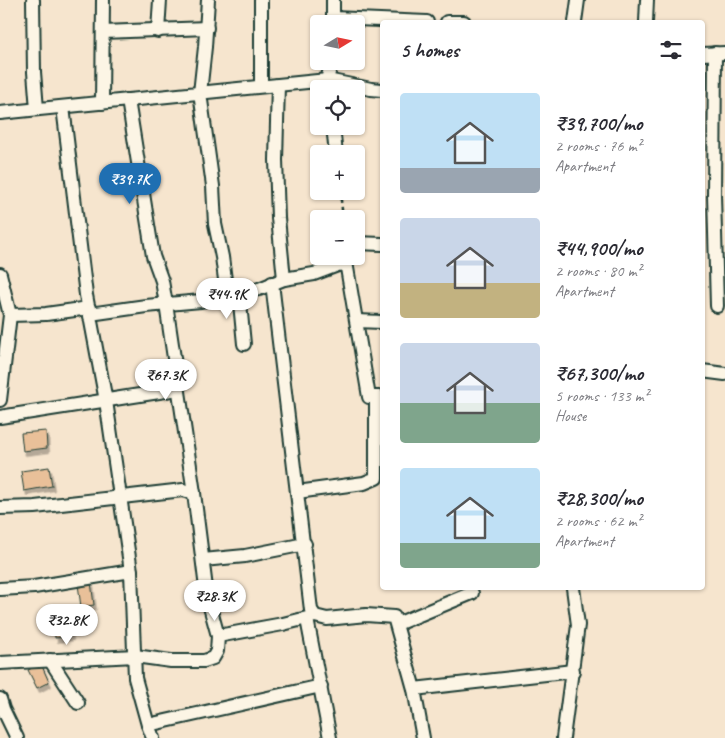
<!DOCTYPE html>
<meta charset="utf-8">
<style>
:root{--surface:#fff;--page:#f2f2f3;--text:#2b2b33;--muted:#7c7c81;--accent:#1f6fb2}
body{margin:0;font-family:Caveat,sans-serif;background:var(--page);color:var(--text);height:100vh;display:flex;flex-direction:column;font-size:19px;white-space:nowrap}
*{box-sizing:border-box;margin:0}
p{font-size:16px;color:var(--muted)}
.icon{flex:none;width:28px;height:28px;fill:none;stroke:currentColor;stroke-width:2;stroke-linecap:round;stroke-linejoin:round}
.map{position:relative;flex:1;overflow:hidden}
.side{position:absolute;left:380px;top:20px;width:325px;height:570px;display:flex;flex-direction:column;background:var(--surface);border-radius:5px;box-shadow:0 1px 4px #0004}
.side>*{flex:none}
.needle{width:32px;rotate:80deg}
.buttons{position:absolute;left:310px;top:15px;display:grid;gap:10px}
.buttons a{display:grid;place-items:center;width:55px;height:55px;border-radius:5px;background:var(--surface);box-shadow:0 1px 4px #0004;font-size:25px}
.price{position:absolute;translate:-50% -42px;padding:0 11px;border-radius:18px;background:#fff;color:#222;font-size:16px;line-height:32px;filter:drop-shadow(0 1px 2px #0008)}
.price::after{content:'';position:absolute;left:50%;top:30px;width:15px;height:11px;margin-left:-8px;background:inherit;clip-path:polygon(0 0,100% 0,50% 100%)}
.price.current{background:var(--accent);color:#fff}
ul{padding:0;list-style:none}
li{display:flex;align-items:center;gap:15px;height:125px;padding:0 20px}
li span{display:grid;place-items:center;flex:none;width:140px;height:100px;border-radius:5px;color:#555}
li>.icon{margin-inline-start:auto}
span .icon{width:60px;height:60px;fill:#fffc;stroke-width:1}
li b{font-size:21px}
h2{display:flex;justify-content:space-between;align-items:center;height:60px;padding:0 20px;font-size:21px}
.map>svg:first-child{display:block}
.building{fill:#e9c099;stroke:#1f3d34;filter:url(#shadow)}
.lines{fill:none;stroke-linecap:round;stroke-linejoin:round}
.street-casing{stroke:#1f3d34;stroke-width:16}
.path{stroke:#1f3d34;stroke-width:2.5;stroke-dasharray:4 4;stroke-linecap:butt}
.street{stroke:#fcf5e5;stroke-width:12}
</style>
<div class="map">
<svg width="725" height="738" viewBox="0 0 725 738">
<defs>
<filter id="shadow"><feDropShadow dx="2.5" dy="4.5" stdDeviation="0" flood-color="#0004"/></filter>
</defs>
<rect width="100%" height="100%" fill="#f6e5ce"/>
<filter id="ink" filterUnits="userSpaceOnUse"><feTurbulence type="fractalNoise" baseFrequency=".02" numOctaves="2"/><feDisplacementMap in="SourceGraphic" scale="10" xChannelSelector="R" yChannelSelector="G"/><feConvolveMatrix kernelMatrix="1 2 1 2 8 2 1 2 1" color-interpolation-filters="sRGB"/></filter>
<g filter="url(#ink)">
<!-- building -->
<g class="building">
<path d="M46,431l1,17 -24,3 -2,-18z"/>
<path d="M49,467l3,19 -28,5 -3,-20z"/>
<path d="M91,582l3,23 -13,2 -3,-23z"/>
<path d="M70,617l1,19 -16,2 -1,-20z"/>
<path d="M41,664l8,18 -12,6 -9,-18z"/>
</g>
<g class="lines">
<defs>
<g id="street">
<path d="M33,0l1,72 3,37"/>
<path d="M208,0l-3,47 -5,46 13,93 2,38 7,33 5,38"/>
<path d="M261,0v86"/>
<path d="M333,18l94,4"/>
<path d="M447,22h17"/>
<path d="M575,22l3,-22"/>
<path d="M646,22l1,-22"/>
<path d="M333,24v-24"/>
<path d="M158,31l2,-31"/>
<path d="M103,32l104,-4"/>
<path d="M715,53l-1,142 3,111"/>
<path d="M702,54l23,-1"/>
<path d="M278,85l-2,75 2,58 6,61"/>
<path d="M328,89l-1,-9 44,9 11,1"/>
<path d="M128,100l25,156 9,25 4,23 28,189"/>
<path d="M102,103l1,-103"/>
<path d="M63,107l23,188 20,106 25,170 4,107 13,47 5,13"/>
<path d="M0,113l327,-33 5,-19"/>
<path d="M333,126l3,28"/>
<path d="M356,243l26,1"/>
<path d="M346,262l23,135h11"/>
<path d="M0,274l10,41 -10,85"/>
<path d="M272,283l39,327 4,6 12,3 39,-4 28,2 20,72 9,49"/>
<path d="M239,293l5,51"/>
<path d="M90,314l56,-8 55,-5 58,-12 25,-10 30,-5 32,-12 -1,-6"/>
<path d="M10,315l36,-1 43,-6"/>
<path d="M357,321l25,1"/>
<path d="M702,371l23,3"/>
<path d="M0,417l178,-28"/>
<path d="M297,492l67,-9 12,-5v-81"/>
<path d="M0,508l35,-1 148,-17 11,3 13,103 11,40"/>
<path d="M203,560l42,-4 60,-12"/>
<path d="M0,589l34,-2 97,-16"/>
<path d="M307,619l23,119"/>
<path d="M397,624l75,-31"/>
<path d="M50,660l28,43"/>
<path d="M0,663l135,-7 36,5h33l9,-3 4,-7 1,-15 65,-12 32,-8"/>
<path d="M414,689l159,-18"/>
<path d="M0,699l3,10 14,29"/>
<path d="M148,725l173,-39"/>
<path d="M563,738l15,-113 -5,-37"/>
</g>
</defs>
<!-- street casing -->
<use href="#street" class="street-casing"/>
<!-- path -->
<path class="path" d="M340,191l3,28"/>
<!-- street -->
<use href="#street" class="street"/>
</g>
</g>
</svg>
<div class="buttons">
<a><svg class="needle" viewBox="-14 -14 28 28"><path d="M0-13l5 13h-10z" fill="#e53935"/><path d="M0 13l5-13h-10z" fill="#7c7c81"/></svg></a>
<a><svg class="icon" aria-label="locate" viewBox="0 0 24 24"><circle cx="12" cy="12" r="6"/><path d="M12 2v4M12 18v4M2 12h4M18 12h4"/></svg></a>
<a>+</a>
<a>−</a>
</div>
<b class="price current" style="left:130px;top:205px">₹39.7K</b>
<b class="price" style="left:227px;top:320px">₹44.9K</b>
<b class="price" style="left:166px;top:401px">₹67.3K</b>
<b class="price" style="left:215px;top:622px">₹28.3K</b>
<b class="price" style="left:67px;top:646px">₹32.8K</b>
<section class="side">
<h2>5 homes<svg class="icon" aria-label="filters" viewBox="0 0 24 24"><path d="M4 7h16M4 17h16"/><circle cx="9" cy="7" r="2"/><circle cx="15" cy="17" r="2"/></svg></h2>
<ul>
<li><span style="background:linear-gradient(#bfe0f5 75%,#9aa5b1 0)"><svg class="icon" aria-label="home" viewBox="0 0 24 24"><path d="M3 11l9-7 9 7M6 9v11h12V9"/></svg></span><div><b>₹39,700/mo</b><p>2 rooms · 76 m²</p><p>Apartment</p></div></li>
<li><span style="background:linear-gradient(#c9d6e8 65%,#c2b280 0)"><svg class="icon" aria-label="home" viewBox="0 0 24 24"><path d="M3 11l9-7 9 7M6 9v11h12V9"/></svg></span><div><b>₹44,900/mo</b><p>2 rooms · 80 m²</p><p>Apartment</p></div></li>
<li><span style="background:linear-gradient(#c9d6e8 60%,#7fa58c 0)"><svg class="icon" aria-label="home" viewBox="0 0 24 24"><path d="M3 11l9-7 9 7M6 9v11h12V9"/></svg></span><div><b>₹67,300/mo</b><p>5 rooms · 133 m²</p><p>House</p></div></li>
<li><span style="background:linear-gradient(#bfe0f5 75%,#7fa58c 0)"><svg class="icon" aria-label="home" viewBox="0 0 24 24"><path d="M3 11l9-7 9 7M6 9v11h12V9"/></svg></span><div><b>₹28,300/mo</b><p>2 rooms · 62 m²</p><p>Apartment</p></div></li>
</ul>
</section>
</div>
